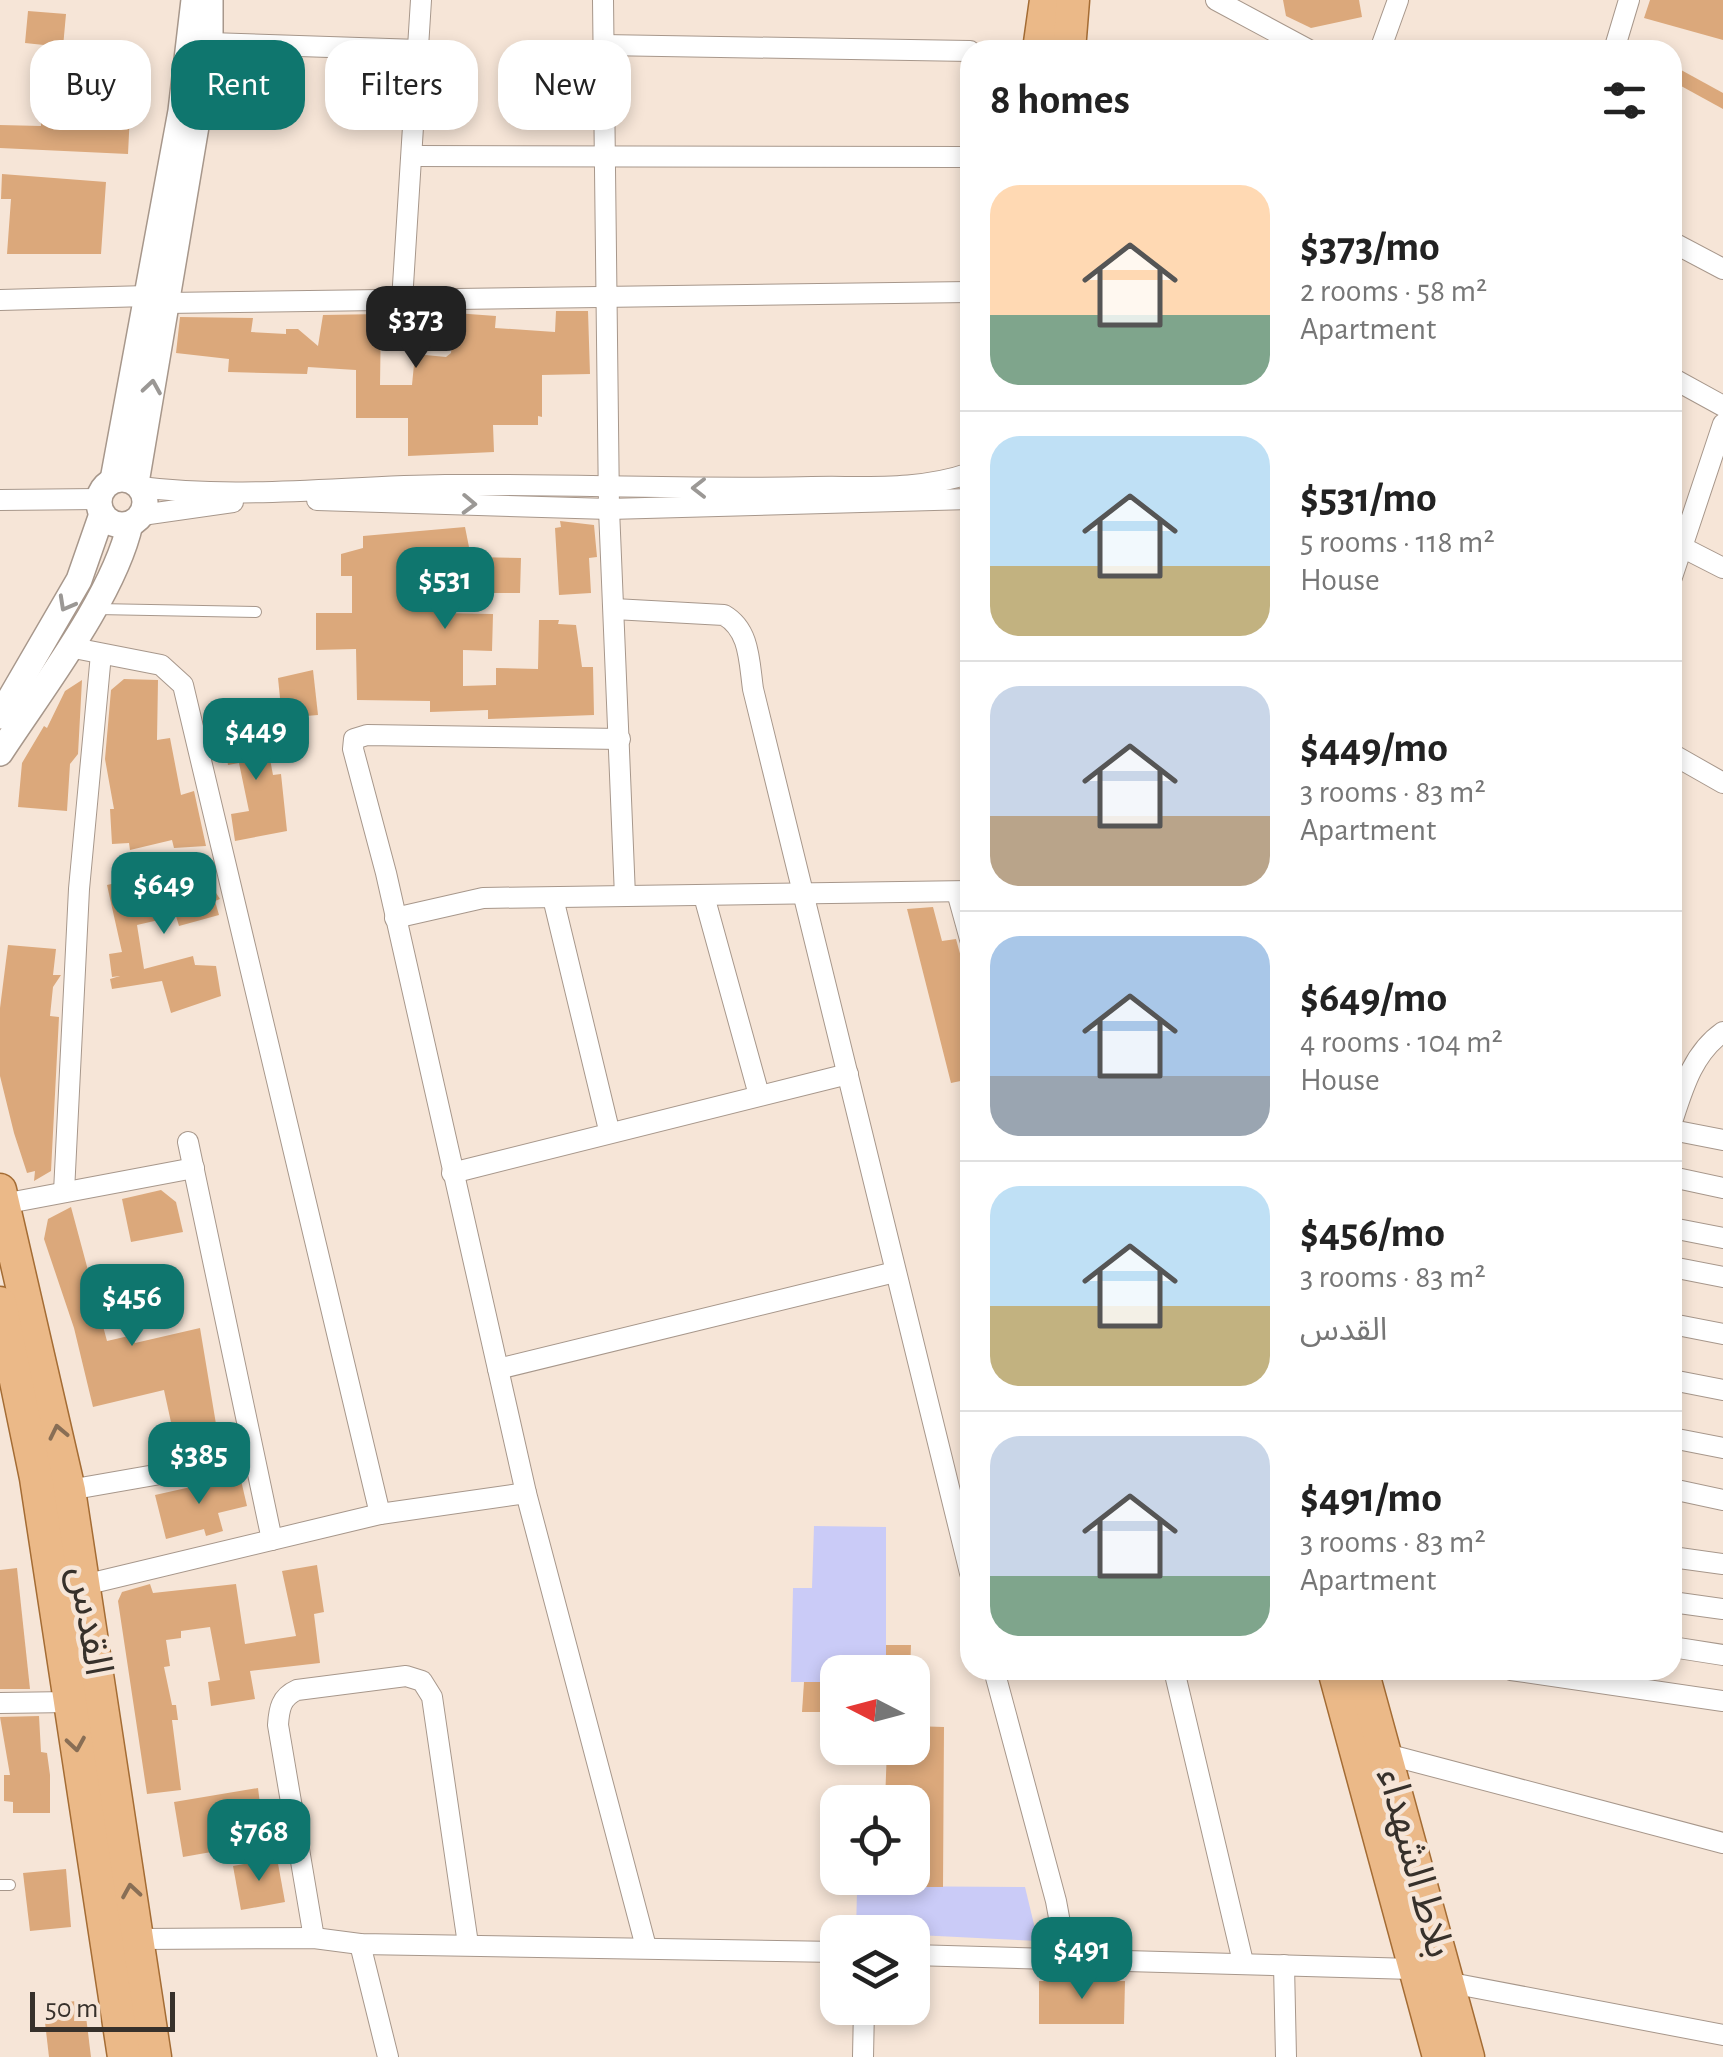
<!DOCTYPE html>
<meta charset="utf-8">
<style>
:root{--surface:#fff;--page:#f2f2f2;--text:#222;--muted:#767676;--line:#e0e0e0;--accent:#0f766e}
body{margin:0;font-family:"Alegreya Sans","Noto Sans Arabic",sans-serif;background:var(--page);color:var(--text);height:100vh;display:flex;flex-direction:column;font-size:38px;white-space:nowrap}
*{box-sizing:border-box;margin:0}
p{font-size:32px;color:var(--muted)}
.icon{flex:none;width:55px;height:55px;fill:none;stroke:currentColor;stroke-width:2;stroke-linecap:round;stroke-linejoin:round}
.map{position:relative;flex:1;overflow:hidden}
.drawer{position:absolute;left:960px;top:40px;width:722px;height:1640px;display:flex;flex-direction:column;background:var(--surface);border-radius:30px;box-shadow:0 5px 15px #0003}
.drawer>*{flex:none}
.guide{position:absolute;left:30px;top:40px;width:780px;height:90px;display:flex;gap:20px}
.needle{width:65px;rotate:276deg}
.tools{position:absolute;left:820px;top:1655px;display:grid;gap:20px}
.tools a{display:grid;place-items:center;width:110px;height:110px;border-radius:20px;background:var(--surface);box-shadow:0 5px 15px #0003;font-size:50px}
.scale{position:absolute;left:30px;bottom:25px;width:145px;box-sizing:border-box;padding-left:10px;border:5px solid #37312b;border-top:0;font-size:28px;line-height:35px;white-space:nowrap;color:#37312b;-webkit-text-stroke:8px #f6e5d7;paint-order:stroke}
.price{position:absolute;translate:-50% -85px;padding:0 22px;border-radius:20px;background:var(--accent);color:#fff;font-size:32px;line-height:65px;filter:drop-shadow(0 2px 5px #0008)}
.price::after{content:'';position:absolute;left:50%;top:60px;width:30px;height:22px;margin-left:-15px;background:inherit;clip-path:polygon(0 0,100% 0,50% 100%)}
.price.on{background:#222;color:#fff}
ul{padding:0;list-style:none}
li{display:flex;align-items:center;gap:30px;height:250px;padding:0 30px}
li+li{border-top:2px solid var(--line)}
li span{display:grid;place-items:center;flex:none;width:280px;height:200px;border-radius:30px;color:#555}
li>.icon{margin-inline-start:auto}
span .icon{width:120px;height:120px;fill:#fffc;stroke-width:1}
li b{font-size:42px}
h2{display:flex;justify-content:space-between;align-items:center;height:120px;padding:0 30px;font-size:42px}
.pill{padding:0 35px;border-radius:30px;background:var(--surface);box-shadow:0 5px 15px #0003;font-size:35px;line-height:90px}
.pill.on{background:var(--accent);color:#fff}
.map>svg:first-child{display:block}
.green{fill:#cacbf7}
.building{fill:#dba87b}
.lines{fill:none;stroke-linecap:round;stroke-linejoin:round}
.service-casing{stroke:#a7978b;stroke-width:12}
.minor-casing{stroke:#a7978b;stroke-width:22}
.tertiary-casing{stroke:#a7978b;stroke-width:28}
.primary-casing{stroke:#a46c34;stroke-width:35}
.service{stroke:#fff;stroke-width:10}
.minor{stroke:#fff;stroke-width:20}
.tertiary{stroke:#fff;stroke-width:25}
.primary{stroke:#ebb988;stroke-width:32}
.oneway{stroke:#9b9895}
.oneway2{stroke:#886e55}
.labels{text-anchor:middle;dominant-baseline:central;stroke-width:9;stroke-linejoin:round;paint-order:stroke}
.street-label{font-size:40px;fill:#37312b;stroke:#f6e5d7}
</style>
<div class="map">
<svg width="1723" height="2057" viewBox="0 0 1723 2057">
<rect width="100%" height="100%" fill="#f6e5d7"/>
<!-- green -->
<g class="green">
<path d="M814,1526l72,1v145h-48l-1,10h-46l2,-94h19z"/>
<path d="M877,1886l148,1 13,54 -182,-9 1,-41z"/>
</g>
<!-- building -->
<g class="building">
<path d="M1283,0h76l3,17 -51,11 -25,-12z"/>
<path d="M1650,0h73v40l-79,-22z"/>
<path d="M28,11l38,3 -3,33 -38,-4z"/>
<path d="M1672,65l51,28v16l-51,-28z"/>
<path d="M98,70l34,3 -4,81 -128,-6v-23l41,1v-13l52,3z"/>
<path d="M2,174l104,8 -5,72h-94l4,-55h-10z"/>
<path d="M556,311h32l2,63 -48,1v42l-4,-1v9h-45l1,27 -86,4v-38h-52v-48l-48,-3 -1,7 -79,-2 1,-13 -53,-6 4,-36 73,1 -2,14 35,2v-5h12l20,17 5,-31 58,-1 -1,71h32l3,-31 31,3 5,-4 4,-40 41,3 -1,12 60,4z"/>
<path d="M560,521l34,4 3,32 -8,1 2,35 -32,2 -4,-67 6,-1z"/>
<path d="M465,527l6,30 50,1 -1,35h-37l-3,-15 -44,4 1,31 56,1 -1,37 -29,-1v36l33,-1v-17l42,1 1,-49h20l-1,4 18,1 6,42h11l1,48 -106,4v-9l-58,2v-11l-73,-1 -1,-51 -40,1v-37h36v-37h-11v-22l22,-6v-12z"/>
<path d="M313,670l5,45 -36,3 -4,-40z"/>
<path d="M124,679l34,1 -1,60 13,-2 11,57 13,-4 12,55 -32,2 -2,-8 -42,10 -1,-7 -17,1 -2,-35h4l-9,-50 6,-69z"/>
<path d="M82,680l-4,74 -8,10 -3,47 -49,-4 4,-44 22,-37 3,2 18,-37z"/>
<path d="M263,722l10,53 8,-1 6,57 -52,10 -4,-27 18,-3 -10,-48 -11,2 -6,-36z"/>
<path d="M211,862l3,14 -7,3 13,20 -5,2 4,14 -40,11 -3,-10 -39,9 7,44 49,-13 2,9 21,1 5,30 -50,17 -9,-32 -50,8 -2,-10 10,-3 -8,1 -3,-23 13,-2 -15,-67 43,-10 6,28 31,-8 -7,-26z"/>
<path d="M933,907l9,34 14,-2 14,51v89l-19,4 -44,-174z"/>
<path d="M8,945l48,4 -3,26h8l-8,12 -3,29 9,1 -8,154 -17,10 1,-10 -8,2 -13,-40 -14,-57v-68z"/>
<path d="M161,1190l15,12 7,30 -52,10 -9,-43z"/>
<path d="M71,1207l36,134 26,-6 2,8 65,-15 19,114 -42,8 -13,-60 -71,17 -19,-79 -30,-89 4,-20z"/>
<path d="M240,1476l7,30 -29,7 5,18 -17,5 -2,-7 -38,10 -11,-44z"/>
<path d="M317,1565l7,47 -10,2 6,49 -70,8 5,28 -44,7 -3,-24 12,-2 -10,-53 -29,4v7l-15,2 4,26 -6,1 8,38h4l2,15h-6l9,70 -34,4 -29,-193 4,-9 28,-8 3,9 83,-9 9,60 51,-8 -14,-65z"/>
<path d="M17,1568l13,121h-30v-119z"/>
<path d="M886,1645h25l-1,27h-24z"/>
<path d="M804,1682h34v30h-36z"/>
<path d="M39,1716l2,36 6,1 3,22v38h-37v-11l-9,-1v-26h6l-10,-58z"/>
<path d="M912,1726l32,1 -1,160h-31v-85h-27l2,-54h25z"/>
<path d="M258,1788l5,40 -49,6 3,17 -34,6 -9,-55z"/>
<path d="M277,1858l8,44 -44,8 -8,-44z"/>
<path d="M66,1869l5,58 -41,4 -7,-58z"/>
<path d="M1039,1981h86l-1,43h-85z"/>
<path d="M84,2000l7,57h-42l-6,-52z"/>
</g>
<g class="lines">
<defs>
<g id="service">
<path d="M97,609l159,3"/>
<path d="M0,1885h10"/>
</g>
<g id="minor">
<path d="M603,0l6,509 16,387"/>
<path d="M1216,0l93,50"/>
<path d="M210,43l209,7"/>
<path d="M603,45l367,6"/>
<path d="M1380,50l18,-50"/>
<path d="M1614,50l15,-50"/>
<path d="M413,156l557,1"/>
<path d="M1672,242l51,27"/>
<path d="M0,300l148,-4"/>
<path d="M402,301l19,-301"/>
<path d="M166,303l804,-11"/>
<path d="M1672,378l51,28"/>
<path d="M140,487c100,13 205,-1 305,-2 122,-1 244,5 367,2 53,-1 107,4 158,-14"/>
<path d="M0,500l99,-1"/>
<path d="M317,500l292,9 361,-10"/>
<path d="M142,515l91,-13"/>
<path d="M1672,542l51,26"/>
<path d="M1672,577l51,-153"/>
<path d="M614,609l110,6c26,15 25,46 29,74l217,884"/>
<path d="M69,647l92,18 22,20 197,829"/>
<path d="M620,739l-253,-4 -13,4 -1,10 33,124 140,620 120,454"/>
<path d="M1672,754l51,29"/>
<path d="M957,892l13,47"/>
<path d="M704,896l55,199"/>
<path d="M553,898l56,232"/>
<path d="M395,918l88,-20 487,-7"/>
<path d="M1672,1122c11,-34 21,-69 51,-90"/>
<path d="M1672,1130l51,10"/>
<path d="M188,1142l84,398"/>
<path d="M452,1173l396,-99"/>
<path d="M1672,1177l51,11"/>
<path d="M64,1192l15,-303 22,-235"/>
<path d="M3,1204l191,-36"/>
<path d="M1672,1228l51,10"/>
<path d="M1672,1267l51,10"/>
<path d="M1672,1324l51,10"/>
<path d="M498,1369l397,-97"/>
<path d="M1672,1380l51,10"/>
<path d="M1672,1438l51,10"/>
<path d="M1672,1489l51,11"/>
<path d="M69,1490l183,-32"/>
<path d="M1672,1557l51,7"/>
<path d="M84,1585l296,-71 146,-21"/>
<path d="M1672,1602l51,7"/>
<path d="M1672,1647l51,8"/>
<path d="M994,1670l62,231 11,60"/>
<path d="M1174,1670l69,292"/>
<path d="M1511,1670l212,31"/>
<path d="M0,1703l70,-1"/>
<path d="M1377,1758l9,-4 337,89"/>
<path d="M314,1938l-36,-213c1,-16 3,-28 19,-35l109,-14 16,5 10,16 36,247"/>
<path d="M139,1939l175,-1 46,6 478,8"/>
<path d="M360,1944l28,113"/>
<path d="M912,1955l501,14"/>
<path d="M1284,1965l2,92"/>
<path d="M1446,1982l277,53"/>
<path d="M863,2057l1,-49"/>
</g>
<g id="tertiary">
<circle cx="122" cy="502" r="23"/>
<path d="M113,480l68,-369 13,-111"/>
<path d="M136,483l74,-440v-43"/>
<path d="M0,716l79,-136 23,-66"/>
<path d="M0,753c41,-63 114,-157 130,-229"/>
</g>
<g id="primary">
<path d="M1039,50l7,-50"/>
<path d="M1069,50l4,-50"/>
<path d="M0,1190l69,300 86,567"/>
<path d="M0,1303l36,175 88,579"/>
<path d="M1334,1670l105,387"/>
<path d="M1362,1670l106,387"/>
</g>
</defs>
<!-- service casing -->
<use href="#service" class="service-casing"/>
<!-- minor casing -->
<use href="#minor" class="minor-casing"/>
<!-- tertiary casing -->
<use href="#tertiary" class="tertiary-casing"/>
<!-- primary casing -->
<use href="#primary" class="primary-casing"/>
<!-- service -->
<use href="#service" class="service"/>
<!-- minor -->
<use href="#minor" class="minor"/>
<!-- tertiary -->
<use href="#tertiary" class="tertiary"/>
<!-- primary -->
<use href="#primary" class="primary"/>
</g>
<!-- one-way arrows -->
<defs><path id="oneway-chevron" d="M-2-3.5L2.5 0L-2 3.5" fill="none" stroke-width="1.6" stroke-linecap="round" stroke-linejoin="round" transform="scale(2.5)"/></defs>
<g class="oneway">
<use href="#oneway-chevron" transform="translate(152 387) rotate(-81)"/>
<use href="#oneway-chevron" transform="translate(699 488) rotate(-180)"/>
<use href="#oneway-chevron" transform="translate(469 504) rotate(2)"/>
<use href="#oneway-chevron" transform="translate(66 604) rotate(119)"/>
</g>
<g class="oneway2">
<use href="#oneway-chevron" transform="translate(58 1432) rotate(-102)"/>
<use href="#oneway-chevron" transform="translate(76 1744) rotate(81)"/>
<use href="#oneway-chevron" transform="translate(131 1891) rotate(-99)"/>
</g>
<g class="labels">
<!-- street labels -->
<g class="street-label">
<text transform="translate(90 1621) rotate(81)">القدس</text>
<text transform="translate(1415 1863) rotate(75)">بلاط الشهداء</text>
</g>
</g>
</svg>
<div class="tools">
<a><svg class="needle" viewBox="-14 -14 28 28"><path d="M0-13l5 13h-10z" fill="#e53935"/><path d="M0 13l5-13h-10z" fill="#767676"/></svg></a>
<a><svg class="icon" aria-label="locate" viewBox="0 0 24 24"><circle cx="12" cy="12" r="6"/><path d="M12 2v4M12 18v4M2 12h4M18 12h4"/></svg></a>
<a><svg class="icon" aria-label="layers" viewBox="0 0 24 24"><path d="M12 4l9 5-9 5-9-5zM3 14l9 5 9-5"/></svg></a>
</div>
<div class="scale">50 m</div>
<b class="price on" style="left:416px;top:371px">$373</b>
<b class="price" style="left:445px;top:632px">$531</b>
<b class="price" style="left:256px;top:783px">$449</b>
<b class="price" style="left:164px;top:937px">$649</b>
<b class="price" style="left:132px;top:1349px">$456</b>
<b class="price" style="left:199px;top:1507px">$385</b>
<b class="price" style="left:259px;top:1884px">$768</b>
<b class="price" style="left:1082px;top:2002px">$491</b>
<div class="guide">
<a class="pill">Buy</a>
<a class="pill on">Rent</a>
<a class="pill">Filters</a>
<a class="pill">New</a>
</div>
<section class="drawer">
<h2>8 homes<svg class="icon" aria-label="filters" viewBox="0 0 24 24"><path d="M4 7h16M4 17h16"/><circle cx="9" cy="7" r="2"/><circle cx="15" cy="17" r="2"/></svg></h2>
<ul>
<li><span style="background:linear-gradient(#ffd9b3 65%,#7fa58c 0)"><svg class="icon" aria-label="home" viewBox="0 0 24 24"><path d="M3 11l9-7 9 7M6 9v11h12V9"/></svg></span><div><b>$373/mo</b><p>2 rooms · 58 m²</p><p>Apartment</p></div></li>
<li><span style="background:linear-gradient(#bfe0f5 65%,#c2b280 0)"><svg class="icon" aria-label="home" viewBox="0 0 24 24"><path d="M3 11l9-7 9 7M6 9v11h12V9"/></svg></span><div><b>$531/mo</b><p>5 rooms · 118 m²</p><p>House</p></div></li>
<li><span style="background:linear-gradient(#c9d6e8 65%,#b9a48a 0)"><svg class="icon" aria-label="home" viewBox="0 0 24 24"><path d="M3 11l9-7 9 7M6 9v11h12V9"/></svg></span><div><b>$449/mo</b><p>3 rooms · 83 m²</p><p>Apartment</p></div></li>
<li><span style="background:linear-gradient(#a9c7e8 70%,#9aa5b1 0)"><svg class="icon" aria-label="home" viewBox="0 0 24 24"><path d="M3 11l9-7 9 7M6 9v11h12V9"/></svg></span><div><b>$649/mo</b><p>4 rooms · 104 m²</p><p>House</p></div></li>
<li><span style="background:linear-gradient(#bfe0f5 60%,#c2b280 0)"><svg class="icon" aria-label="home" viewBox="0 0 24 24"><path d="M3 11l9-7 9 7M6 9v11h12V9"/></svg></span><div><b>$456/mo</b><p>3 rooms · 83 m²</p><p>القدس</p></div></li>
<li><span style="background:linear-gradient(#c9d6e8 70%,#7fa58c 0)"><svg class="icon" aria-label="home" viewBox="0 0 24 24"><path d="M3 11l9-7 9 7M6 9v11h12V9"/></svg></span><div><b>$491/mo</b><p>3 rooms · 83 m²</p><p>Apartment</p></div></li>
</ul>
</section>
</div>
